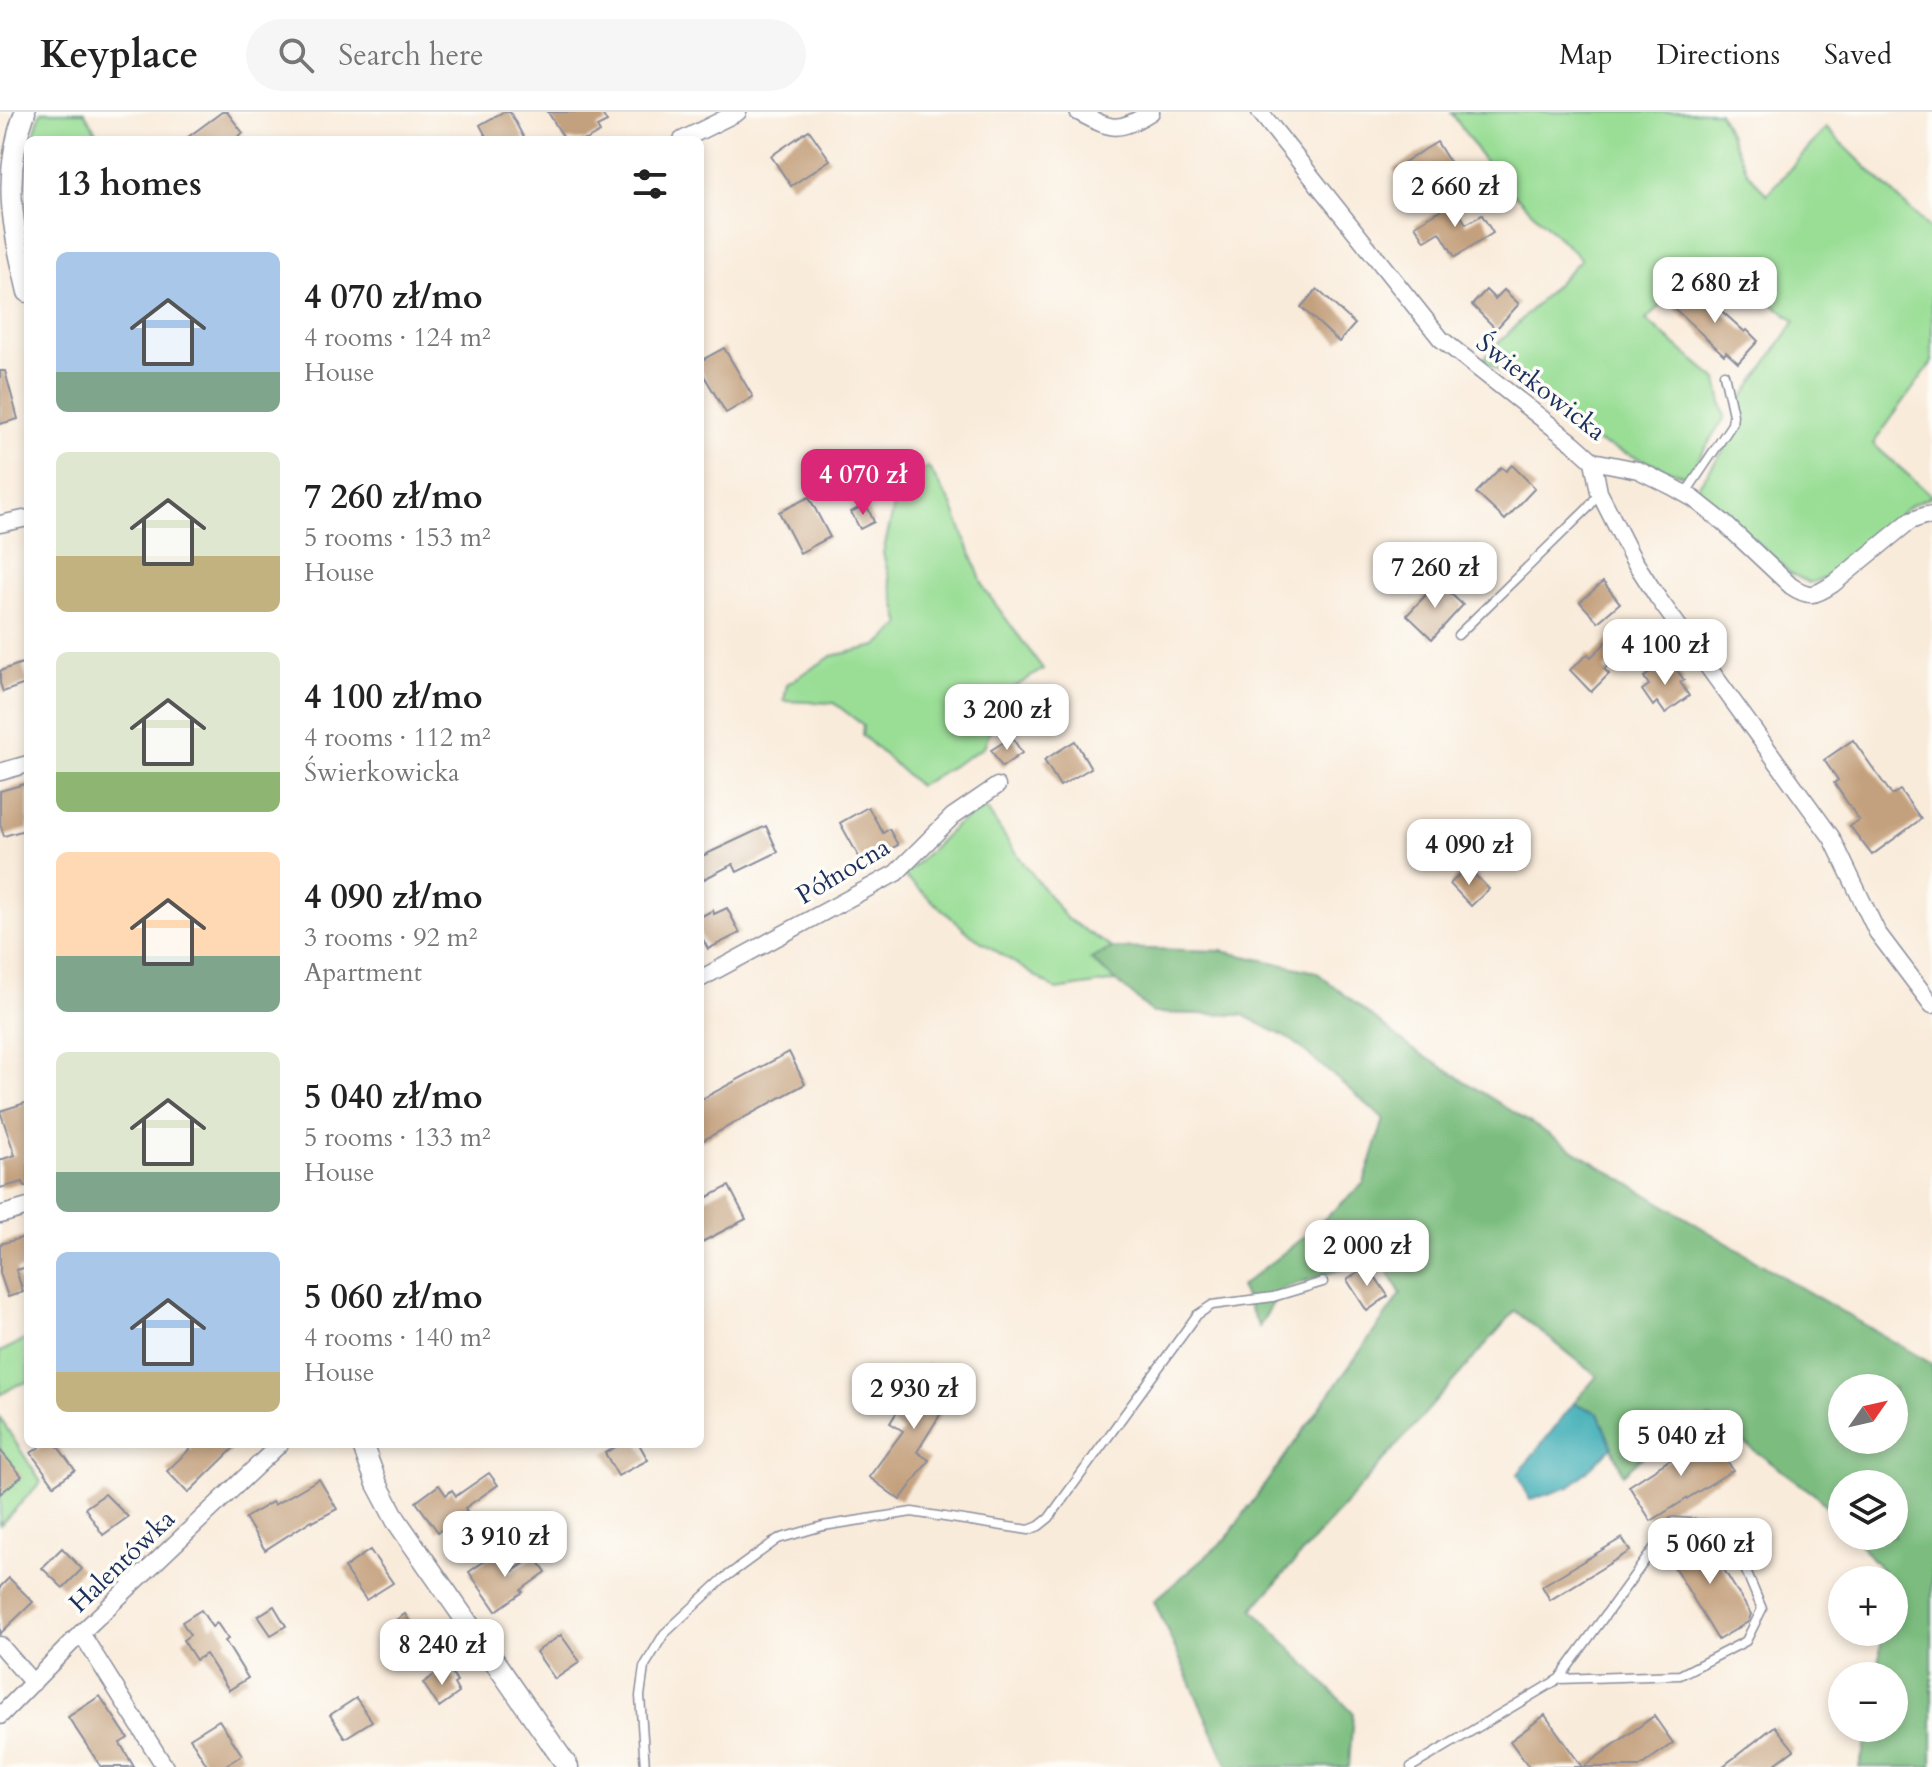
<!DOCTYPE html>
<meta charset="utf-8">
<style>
:root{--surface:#fff;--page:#f6f6f6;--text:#222;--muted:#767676;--line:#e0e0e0;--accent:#db2777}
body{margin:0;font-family:Cardo,serif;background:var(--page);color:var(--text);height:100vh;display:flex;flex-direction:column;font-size:30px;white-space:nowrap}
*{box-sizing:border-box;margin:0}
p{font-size:26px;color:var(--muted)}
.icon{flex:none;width:44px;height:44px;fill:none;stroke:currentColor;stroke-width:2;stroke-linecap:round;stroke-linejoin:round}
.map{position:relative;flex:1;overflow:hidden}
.side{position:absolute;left:24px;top:24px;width:680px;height:1312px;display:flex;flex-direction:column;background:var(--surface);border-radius:12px;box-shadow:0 4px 12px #0003}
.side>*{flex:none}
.needle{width:52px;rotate:56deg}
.fabs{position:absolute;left:1828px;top:1262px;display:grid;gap:16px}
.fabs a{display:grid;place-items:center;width:80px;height:80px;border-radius:50%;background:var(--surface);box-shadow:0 4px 12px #0003;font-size:40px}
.price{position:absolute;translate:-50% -68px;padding:0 18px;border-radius:16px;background:#fff;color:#222;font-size:26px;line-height:52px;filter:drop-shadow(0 2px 4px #0008)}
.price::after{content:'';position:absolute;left:50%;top:48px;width:24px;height:18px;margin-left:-12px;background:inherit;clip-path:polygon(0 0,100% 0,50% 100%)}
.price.selected{background:var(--accent);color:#fff}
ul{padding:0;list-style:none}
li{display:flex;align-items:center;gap:24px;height:200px;padding:0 32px}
li span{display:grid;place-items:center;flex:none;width:224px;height:160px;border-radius:12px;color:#555}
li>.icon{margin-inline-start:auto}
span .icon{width:96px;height:96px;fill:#fffc;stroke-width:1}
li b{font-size:34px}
h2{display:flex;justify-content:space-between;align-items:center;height:96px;padding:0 32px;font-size:34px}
header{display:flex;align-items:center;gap:48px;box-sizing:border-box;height:112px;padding:0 40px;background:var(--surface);border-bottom:2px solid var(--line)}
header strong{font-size:38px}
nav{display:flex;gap:44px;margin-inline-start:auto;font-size:28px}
.search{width:560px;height:72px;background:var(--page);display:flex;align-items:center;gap:20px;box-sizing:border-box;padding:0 28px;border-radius:44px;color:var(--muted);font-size:30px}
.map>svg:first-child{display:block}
.green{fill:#9ade96;stroke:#5a867a;stroke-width:2}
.forest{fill:#7bbd7f;stroke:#4b766e;stroke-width:2;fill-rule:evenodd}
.water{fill:#39abb3;stroke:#2a6d88;stroke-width:2}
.building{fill:#c4a17e}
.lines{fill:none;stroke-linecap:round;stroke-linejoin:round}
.service-casing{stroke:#8a8d9c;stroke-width:11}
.minor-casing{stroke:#8a8d9c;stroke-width:19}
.tertiary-casing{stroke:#8a8d9c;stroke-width:23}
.service{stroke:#fff;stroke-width:8}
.minor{stroke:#fff;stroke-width:16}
.tertiary{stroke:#fff;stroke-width:20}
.labels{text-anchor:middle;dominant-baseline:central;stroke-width:7;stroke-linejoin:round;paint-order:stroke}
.street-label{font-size:26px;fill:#1b2f5e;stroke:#fdfcf7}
</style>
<header>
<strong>Keyplace</strong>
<div class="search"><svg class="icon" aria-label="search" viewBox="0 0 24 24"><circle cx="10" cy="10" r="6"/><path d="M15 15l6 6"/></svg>Search here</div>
<nav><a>Map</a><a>Directions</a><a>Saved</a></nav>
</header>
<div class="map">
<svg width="1932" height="1655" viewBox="0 0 1932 1655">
<rect width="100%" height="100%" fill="#fdfcf7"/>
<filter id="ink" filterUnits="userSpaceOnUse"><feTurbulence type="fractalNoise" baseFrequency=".0125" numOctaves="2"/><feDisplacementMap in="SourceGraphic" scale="16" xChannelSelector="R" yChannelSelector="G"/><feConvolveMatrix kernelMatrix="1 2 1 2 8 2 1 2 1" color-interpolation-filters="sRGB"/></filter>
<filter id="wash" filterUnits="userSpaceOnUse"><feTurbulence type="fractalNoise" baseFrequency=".006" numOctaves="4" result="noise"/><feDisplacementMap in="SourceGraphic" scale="32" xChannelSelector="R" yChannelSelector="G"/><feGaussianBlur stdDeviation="1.8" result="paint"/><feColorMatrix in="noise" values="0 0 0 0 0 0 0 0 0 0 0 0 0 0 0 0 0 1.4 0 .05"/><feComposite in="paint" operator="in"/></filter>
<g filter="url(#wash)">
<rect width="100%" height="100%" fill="#f9ebda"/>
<!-- green -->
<g class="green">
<path d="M41,0h43l17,28h-69z"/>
<path d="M1451,0h268l28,59 20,24 59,-67 106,103v131l-59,82 59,52 -21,9 -85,73 -17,5 -19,-10 -81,-75 -13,-9 47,-66 -2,-22 54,-80 -85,-64 -64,63 71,60 8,37 -38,60 -95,-37 -109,-81 98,-100 -88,-85z"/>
<path d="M928,355l24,38 33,85 58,79 -39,25 -20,53 -65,39 -57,-51 1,-10 -29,-22 -50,-2 3,-17 45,-28 45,-10 24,-21 -18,-72 15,-63z"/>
<path d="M986,696l27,41 53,69 46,30 -21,12 25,21 -59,9 -86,-55 -67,-59 52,-51z"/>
<path d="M28,1226v44l-11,3 -17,10v-43z"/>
<path d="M0,1306l41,64 -41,43z"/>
</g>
<!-- forest -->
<path class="forest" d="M1112,836l110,3 94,21 94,75 170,107 218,132 134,78v403h-73l11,-39h24v-52h-15l2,-44h13v-52h-12l1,-9 -31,-35h42v-52h-52v40l-24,-27 -108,-79 -44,18 -43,38 -25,-61 -24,-10 23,-27 -82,-65 -262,298 100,104 -4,54h-121l-74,-166 72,-62 175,-245 -20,-35 -52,14 -48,16 -22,38 -19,-40 70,-55 54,-49 20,-64 -91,-78 -50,-26 -90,-2 -62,-54zM1842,1276h52v52h-52z"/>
<!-- water -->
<path class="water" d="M1574,1291l24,10 14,34 -42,40 -40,13 -12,-26z"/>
<g id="blocks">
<!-- building -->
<g class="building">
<path d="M222,0h5l16,21 -10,7h-49z"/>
<path d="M503,0h7l15,28h-37l-8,-15z"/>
<path d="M548,0h53l6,10 -10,5 3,5 -14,8h-21z"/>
<path d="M809,18l21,30 -39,26 -20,-30z"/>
<path d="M1437,30l16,26 -44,27 -16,-26z"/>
<path d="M1453,91l13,21 16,-9 11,18 -38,24 -15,-25 -15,9 -10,-16z"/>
<path d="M1694,174l51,46 2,-2 11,11 -20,22 -12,-11 -2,3 -50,-47z"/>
<path d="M1317,177l38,35 -16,18 -38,-35z"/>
<path d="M1486,178l9,9 9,-9 15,14 -23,25 -24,-24z"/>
<path d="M724,236l29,49 -27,16 -26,-44v-8z"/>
<path d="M0,259h5l13,48 -18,5z"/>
<path d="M1512,353l23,23 -30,32 -29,-27 25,-26 5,4z"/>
<path d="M809,385l21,40 -30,16 -21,-41z"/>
<path d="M866,392l8,18 -14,7 -9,-17z"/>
<path d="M1438,470l25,23 -31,34 -25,-24z"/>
<path d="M1603,470l17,21 -22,19 -18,-20z"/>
<path d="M1620,517l12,13 -28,27 5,5 -18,18 -21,-22 18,-16 3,3z"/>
<path d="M1669,547l15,21 -4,2 9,14 -24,17 -8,-11 -4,4 -11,-16 7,-5 -5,-8z"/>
<path d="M22,551l6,20 -25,9 -3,-9v-12z"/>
<path d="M1012,625l10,16 -20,14 -11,-17z"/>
<path d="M1853,628l39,55 8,-5 21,29 -49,36 -22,-29 9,-6 -25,-37 4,-3 -14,-20z"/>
<path d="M1075,629l16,27 -31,18 -16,-26z"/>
<path d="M28,671v46l-24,7 -4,-12v-33z"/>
<path d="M868,695l15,26 6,-4 9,16 -21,11 -3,-5 -14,8 -20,-36z"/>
<path d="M766,714l12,26 -41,20 -4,-8 -33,17v-24z"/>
<path d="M1467,755l22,22 -18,17 -21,-22z"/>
<path d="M727,796l13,25 -32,16 -8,-15v-17l13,-7 1,4z"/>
<path d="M789,940l16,32 -105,58v-42z"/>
<path d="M28,990v84h-3l-2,-4 -23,6v-28l15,-5 -15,-44z"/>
<path d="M729,1074l17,33 -46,24v-42z"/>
<path d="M28,1124v31l-12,3 7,22 -15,5 -8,-24v-29z"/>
<path d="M1368,1154l20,30 -21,15 -20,-31z"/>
<path d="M927,1252l32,20 -42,68 12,8 -29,40 -31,-23 34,-46 -13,-8z"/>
<path d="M1710,1322l23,36 -82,51 -22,-35z"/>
<path d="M44,1332h12l19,26 -21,15 -23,-32z"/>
<path d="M195,1332h43l-50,49 -21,-22z"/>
<path d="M621,1332h18l9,16 -30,16 -13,-23z"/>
<path d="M0,1338l22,26 -22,18z"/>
<path d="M489,1361l9,12 -33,23 2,3 -29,21 -22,-30 23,-17 7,10 6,-5 4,6z"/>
<path d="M319,1367l18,30 -24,13 -1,-2 -47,30 -20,-32 27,-16 2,3z"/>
<path d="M105,1382l23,23 -25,18 -18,-27z"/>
<path d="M1701,1420l50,82 -3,8 -30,18 -52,-87z"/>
<path d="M1622,1426l8,13 -80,49 -8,-14z"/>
<path d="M62,1436l20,21 -19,19 -21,-20z"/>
<path d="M370,1438l23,33 -27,17 -22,-32z"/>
<path d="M496,1441l14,20 25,-17 11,16 -25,18 2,2 -27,19 -27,-39z"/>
<path d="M9,1466l24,24 -33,32v-47z"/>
<path d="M274,1494l12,20 -15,9 -13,-19z"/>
<path d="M201,1498l11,17 5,-4 11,16 -3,2 23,37 -19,12 -23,-36 -10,6 -13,-20 7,-5 -8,-13z"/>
<path d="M405,1502l16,24 -9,6 4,6 -13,8 -19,-30z"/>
<path d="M561,1523l19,27 -25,17 -19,-27z"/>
<path d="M447,1554l10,16 -3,2 5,9 -20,14 -16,-24z"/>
<path d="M100,1584l28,42 -8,5 14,24h-33l-33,-50z"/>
<path d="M356,1586l16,23 -27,17 -15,-23z"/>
<path d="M1545,1603l37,52h-53l-19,-26z"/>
<path d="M1654,1604l19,27 -34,24h-56z"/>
<path d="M219,1608l23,35 -19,12h-15l-18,-29z"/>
<path d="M1775,1614l19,24 -23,17h-49z"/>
</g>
</g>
</g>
<g filter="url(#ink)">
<use href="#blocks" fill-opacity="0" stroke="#8a8d9c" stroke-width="2"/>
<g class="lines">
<defs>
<g id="service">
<path d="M1685,382l47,-70 1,-9 -9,-41"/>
<path d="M1458,523l130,-127 11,-15"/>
<path d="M645,1655l-5,-71 4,-29 20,-33 59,-55 55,-40 45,-13 89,-14 117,18 10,-4 10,-8 148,-203 15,-10 61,-8 50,-15"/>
<path d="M1411,1655l148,-88 114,-157 34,2 36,40 19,45 -16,32 -66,34 -121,4"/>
</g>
<g id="minor">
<path d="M1078,0c34,18 39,21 73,0"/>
<path d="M1260,0l181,227 132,104 20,18 45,9 35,17 21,12 29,23 68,64c18,12 24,10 42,-2l77,-63 17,-6 5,2"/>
<path d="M682,28l56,-28"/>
<path d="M1593,349l6,31 34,67 25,39 174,240 45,94 55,73"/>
<path d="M0,412l28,-6"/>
<path d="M0,660l28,-8"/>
<path d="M700,867l196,-106 57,-57 44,-30"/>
<path d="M0,1103l28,-8"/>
<path d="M81,1521l84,134"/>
<path d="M0,1533l33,38"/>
<path d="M0,1604l81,-83 199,-189"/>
</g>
<g id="tertiary">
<path d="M25,0c-24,65 -12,115 3,180"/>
<path d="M362,1332l15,40 19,36 172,247"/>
</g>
</defs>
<!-- service casing -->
<use href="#service" class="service-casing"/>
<!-- minor casing -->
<use href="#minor" class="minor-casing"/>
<!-- tertiary casing -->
<use href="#tertiary" class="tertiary-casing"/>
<!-- service -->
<use href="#service" class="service"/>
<!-- minor -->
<use href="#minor" class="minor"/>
<!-- tertiary -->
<use href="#tertiary" class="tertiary"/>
</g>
</g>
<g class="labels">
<!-- street labels -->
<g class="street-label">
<text transform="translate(1541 275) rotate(38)">Świerkowicka</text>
<text transform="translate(843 759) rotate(-31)">Północna</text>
<text transform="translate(122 1449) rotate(-44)">Halentówka</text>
</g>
</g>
</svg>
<div class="fabs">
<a><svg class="needle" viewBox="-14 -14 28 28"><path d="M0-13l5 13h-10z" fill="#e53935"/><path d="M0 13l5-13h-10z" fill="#767676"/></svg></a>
<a><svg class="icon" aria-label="layers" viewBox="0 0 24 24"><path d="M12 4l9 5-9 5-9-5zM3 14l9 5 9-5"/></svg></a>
<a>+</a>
<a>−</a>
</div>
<b class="price" style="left:1455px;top:117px">2 660 zł</b>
<b class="price" style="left:1715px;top:213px">2 680 zł</b>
<b class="price selected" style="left:863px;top:405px">4 070 zł</b>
<b class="price" style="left:1435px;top:498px">7 260 zł</b>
<b class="price" style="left:1665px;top:575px">4 100 zł</b>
<b class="price" style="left:1007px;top:640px">3 200 zł</b>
<b class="price" style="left:1469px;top:775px">4 090 zł</b>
<b class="price" style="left:1367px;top:1176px">2 000 zł</b>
<b class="price" style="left:914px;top:1319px">2 930 zł</b>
<b class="price" style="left:1681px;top:1366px">5 040 zł</b>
<b class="price" style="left:505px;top:1467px">3 910 zł</b>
<b class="price" style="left:1710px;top:1474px">5 060 zł</b>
<b class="price" style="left:442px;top:1575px">8 240 zł</b>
<section class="side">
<h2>13 homes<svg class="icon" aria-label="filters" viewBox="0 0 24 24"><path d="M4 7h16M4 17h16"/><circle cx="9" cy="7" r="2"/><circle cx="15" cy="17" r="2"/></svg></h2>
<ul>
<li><span style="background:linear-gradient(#a9c7e8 75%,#7fa58c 0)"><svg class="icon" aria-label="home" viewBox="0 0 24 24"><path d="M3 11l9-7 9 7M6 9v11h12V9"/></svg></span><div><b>4 070 zł/mo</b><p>4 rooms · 124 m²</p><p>House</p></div></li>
<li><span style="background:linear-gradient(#dfe7d0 65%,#c2b280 0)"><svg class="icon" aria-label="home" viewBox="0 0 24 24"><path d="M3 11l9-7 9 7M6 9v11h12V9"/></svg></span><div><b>7 260 zł/mo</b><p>5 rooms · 153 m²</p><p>House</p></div></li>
<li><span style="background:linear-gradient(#dfe7d0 75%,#8fb573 0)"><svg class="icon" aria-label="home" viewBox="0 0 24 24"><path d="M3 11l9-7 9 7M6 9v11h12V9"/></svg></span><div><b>4 100 zł/mo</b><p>4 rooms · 112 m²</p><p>Świerkowicka</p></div></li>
<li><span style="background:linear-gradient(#ffd9b3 65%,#7fa58c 0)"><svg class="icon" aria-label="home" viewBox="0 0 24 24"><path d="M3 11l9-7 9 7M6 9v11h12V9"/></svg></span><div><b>4 090 zł/mo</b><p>3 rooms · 92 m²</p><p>Apartment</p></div></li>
<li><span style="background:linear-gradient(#dfe7d0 75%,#7fa58c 0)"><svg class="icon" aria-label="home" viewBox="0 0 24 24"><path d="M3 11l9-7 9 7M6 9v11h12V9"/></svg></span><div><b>5 040 zł/mo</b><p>5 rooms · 133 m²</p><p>House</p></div></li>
<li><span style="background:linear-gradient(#a9c7e8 75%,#c2b280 0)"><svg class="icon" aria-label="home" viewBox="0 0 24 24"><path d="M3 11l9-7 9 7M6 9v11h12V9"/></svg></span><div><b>5 060 zł/mo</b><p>4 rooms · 140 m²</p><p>House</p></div></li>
</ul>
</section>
</div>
